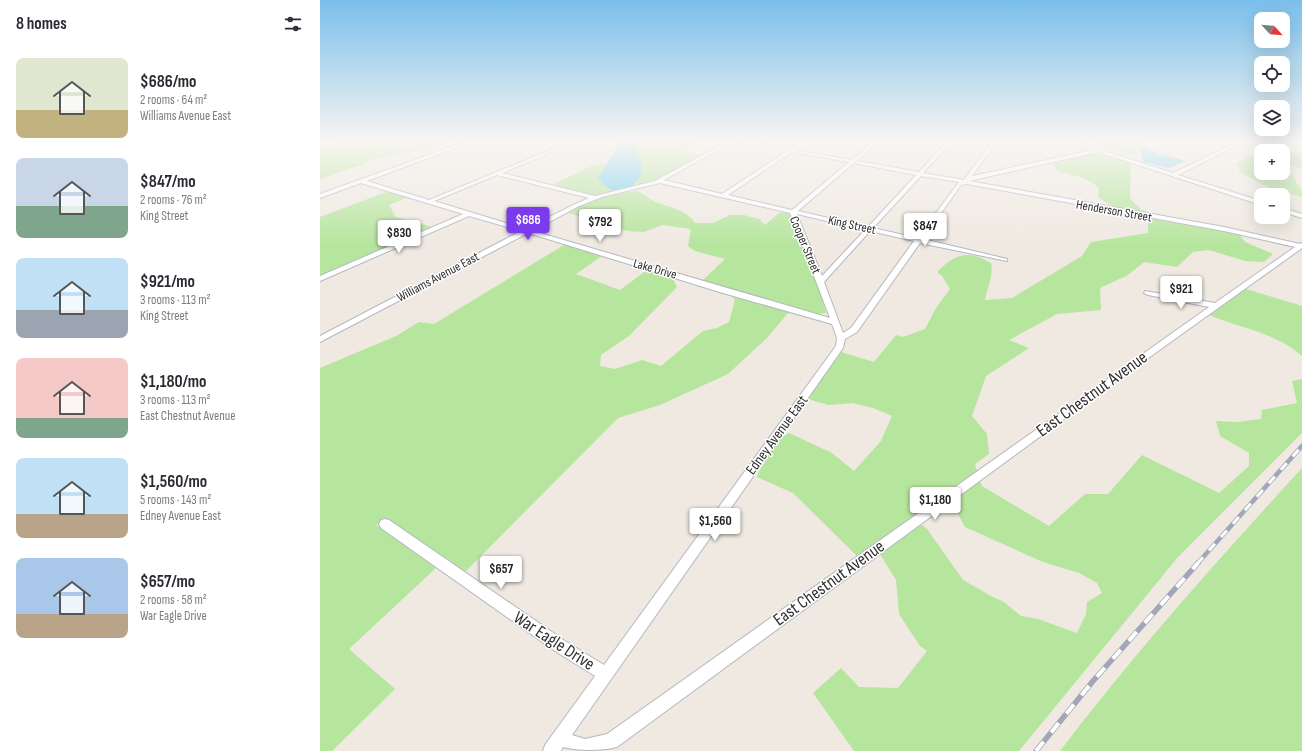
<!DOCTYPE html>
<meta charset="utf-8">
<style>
:root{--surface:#fff;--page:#f2f2f3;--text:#2b2b33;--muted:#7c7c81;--accent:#7c3aed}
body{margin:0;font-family:"Sofia Sans Condensed",sans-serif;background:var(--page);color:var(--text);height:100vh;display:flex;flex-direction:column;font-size:15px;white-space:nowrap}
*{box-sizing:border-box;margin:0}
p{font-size:13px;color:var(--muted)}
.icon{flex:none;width:22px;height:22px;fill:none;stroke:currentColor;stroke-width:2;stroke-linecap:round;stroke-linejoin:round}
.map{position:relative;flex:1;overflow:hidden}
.side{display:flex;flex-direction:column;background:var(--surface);width:320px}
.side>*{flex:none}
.needle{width:26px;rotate:116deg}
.controls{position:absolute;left:934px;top:12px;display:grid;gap:8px}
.controls a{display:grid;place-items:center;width:36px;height:36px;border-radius:8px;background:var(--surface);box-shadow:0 4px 16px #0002;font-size:20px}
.price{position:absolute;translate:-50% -34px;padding:0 9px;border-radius:4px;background:#fff;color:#222;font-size:13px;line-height:26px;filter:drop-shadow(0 1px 2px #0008)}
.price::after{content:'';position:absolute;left:50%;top:24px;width:12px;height:9px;margin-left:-6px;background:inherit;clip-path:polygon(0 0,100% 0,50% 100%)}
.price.active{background:var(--accent);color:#fff}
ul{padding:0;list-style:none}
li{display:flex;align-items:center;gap:12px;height:100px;padding:0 16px}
li span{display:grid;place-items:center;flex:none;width:112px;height:80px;border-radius:8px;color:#555}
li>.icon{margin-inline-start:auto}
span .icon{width:48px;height:48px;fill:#fffc;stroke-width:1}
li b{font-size:17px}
h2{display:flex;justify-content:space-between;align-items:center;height:48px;padding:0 16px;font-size:17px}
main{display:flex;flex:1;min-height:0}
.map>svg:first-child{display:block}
.green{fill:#b6e59e}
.water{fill:#75cff0}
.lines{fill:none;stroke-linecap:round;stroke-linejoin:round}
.minor-casing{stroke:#b4b7c1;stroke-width:2}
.minor{fill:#fff;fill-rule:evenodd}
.rail-far1-casing{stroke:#a3a6b8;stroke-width:4.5}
.rail-casing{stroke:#a3a6b8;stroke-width:5.5}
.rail-far1{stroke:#fff;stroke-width:3;stroke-dasharray:9;stroke-linecap:butt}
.rail{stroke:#fff;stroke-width:4;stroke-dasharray:12;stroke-linecap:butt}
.labels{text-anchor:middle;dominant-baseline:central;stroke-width:3;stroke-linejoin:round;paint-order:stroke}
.far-street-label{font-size:13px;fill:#2e2e2e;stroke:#fff}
.street-label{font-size:15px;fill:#2e2e2e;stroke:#fff}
.near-street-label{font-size:18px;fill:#2e2e2e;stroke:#fff}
</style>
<main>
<section class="side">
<h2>8 homes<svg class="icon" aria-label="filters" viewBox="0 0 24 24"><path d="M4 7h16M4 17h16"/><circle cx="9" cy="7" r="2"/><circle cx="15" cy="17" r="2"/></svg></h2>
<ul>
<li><span style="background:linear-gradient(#dfe7d0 65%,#c2b280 0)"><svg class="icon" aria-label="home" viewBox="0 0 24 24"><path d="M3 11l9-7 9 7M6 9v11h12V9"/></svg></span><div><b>$686/mo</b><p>2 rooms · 64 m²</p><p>Williams Avenue East</p></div></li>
<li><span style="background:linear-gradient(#c9d6e8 60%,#7fa58c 0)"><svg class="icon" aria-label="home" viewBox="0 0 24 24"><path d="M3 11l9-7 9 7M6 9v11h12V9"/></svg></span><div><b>$847/mo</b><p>2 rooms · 76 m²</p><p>King Street</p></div></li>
<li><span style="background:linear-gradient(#bfe0f5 65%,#9aa5b1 0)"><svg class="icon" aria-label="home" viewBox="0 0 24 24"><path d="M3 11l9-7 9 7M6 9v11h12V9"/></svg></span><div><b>$921/mo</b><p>3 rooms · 113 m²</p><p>King Street</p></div></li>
<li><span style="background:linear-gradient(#f6c9c9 75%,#7fa58c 0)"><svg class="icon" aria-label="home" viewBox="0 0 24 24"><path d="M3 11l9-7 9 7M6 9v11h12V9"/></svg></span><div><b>$1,180/mo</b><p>3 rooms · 113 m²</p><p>East Chestnut Avenue</p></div></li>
<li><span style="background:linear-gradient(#bfe0f5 70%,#b9a48a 0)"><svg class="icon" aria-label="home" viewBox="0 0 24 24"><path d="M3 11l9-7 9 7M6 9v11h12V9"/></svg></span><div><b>$1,560/mo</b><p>5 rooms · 143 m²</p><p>Edney Avenue East</p></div></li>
<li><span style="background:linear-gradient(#a9c7e8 70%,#b9a48a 0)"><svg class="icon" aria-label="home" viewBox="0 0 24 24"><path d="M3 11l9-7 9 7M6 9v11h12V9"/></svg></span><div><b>$657/mo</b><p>2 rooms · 58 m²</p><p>War Eagle Drive</p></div></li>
</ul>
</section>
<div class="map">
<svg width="982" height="751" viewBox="0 0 982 751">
<rect width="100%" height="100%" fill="#efe9e1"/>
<!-- green -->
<g class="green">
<path d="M22,141h105l-20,8 -58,11 -6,5 -31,9v2l-12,3v-31z"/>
<path d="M322,141h41l14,3 -15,7 23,4 -48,26 -23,5 4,-5 -4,-31z"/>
<path d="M779,141h41l5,4 -10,2 3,10 -40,-12z"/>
<path d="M963,151l19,3v14l-19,-4z"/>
<path d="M779,152l32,10 -1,36 11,12 53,13 -79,-15 -17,-11 1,-9c-13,-12 -26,-12 -41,-17l-4,-6 3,-4z"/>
<path d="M941,156l-1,8 1,9h22v-2l9,3 6,11 4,4v8l-32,-9 -30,-16 -4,-9 10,-6z"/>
<path d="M288,163l-10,15 22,12 -25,7 -43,-12 37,-18z"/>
<path d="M69,191l9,2 8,5 -17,7 7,12 37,10 -113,51v-61z"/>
<path d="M316,191c7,2 10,6 16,9 14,8 34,8 43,23h18l17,-8h14l15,4 6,6 14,-12h11l27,68 9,32 -11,1 -113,-33 23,-22 -30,-8 -7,-5 3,-17 -28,-4 -19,7 -17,-1 -62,-19 37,-15z"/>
<path d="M809,214l110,20 6,8 28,12 -9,8 -19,-1 -36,-11 -16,2 -16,15 -33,-5 -16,13 -28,13 1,22 -44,4 -48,26 20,8 -43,28 -14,40 15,18 2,20 -14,10 2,7 -120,85 -64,-63 -36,-16c4,-13 19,-39 32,-44l43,20 22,18 27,-30 11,-25 -19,-8 -20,-5 -24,2 -21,-6 33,-47 33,10 22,-27 7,2 22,-8 11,-21 14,-19 -8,-13 -5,-4c18,-18 30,-23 54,-9 3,12 -4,25 -6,37l27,-2 70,-42 9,-14 57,-9v-11z"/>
<path d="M244,245l38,11 -26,18 44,16 27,-20 25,7 5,10 -48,49 -28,19 -1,11 15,3 27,-9 19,6 42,-35 14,-3 12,-6 6,-22 -4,-5 56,15 1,3 -20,24 -40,37 -68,31 -42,13 -154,155 -17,-15 -2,2 -59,-42 -10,7 60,43 -87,81 46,40 -63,62h-12v-383l76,-32 23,-14 15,2z"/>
<path d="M926,289l56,17v50c-25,-23 -62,-28 -93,-41z"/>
<path d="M982,379v54l-124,124 -159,194h-165l-41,-58 28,-25 18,19 39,1 29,-37 -7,-5 -21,-32 -3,-34 -16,-26 41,-30 6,5 36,51 28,16 13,6 17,14 17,3 39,14 9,-19 1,-12 15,-9 -5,-10 -18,-10 -36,-11 -78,-35 -14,-25 29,-21 2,5 67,40 36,-32h23l34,-39 77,38 30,-27v-13l-29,-17 -4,-15 22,1 23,-3 1,-9 35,-7 -5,-22z"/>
<path d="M982,468v283h-242c75,-99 158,-191 242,-283z"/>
</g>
<!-- water -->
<g class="water">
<path d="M301,141h21l-8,9c2,4 6,10 7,15 3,17 -16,31 -31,24 -5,-2 -9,-8 -12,-11z"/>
<path d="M823,146l16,8 27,7 -17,7 -26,-6 -3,-14z"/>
</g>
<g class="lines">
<defs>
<g id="minor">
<path d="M147,141h7l-107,40 62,19 143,-59h7l-77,32 93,23 60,-15 73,-40h6l-70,39 58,14 65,-43 -50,-10h11l42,8 12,-8h5l-12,9 57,10 22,-19h5l-22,20 62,11 28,-31h5l-29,32 41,7 29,-39h4l-25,35 121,-26 -27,-9h7l100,32 67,-32h6l-68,34 83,26v4l-163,-53 -129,29 255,46 76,17 2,-1v5l-204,146 -481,353c-15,4 -39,4 -54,0l-2,4h-18l2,-6 50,-69 -40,-25 -174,-123 -2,-4 2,-4 4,-1 4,1 176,121 39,24 232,-319 1,-8 -5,-14 -109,-31 -195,-60 -208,109v-6l201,-105 -52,-15 -149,65v-5l143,-62 -102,-31 -41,15v-4zM472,152l57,10 -57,48 -64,-15zM534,163l62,12 -48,52 -70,-16zM177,175l92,23 -16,7 -47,24 -92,-28zM601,176l38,6 -42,56 -44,-10zM340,183l130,30 40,105 -297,-87 44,-24 25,-10zM647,184l257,47 71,16 -80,56 -70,-12 -1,2 4,2 61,12 -602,427 -22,5 -13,-4 271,-387 2,-9 12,-7 63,-89 87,18v-2l-84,-20 38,-54zM477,214l68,16 -43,46zM550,231l44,10 -63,87 -8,5 -19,-51z"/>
<path d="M936,141h14l32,5v2z"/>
<path d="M963,208l19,6v4l-19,-6z"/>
</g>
</defs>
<!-- minor casing -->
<use href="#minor" class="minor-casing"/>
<!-- minor -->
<use href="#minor" class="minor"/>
<defs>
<path id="rail-far1" d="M877,564l105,-118"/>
<path id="rail" d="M716,751l57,-70 105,-118"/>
</defs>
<!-- rail-far1 casing -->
<use href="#rail-far1" class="rail-far1-casing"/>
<!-- rail casing -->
<use href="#rail" class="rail-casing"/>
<!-- rail-far1 -->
<use href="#rail-far1" class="rail-far1"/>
<!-- rail -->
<use href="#rail" class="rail"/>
</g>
<!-- sky -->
<linearGradient id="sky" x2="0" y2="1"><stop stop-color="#7abfeb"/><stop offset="0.57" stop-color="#f8f5f2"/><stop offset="1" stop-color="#f8f5f2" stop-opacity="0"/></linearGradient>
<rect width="982" height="246" fill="url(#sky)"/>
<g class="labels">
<!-- far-street labels -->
<g class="far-street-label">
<text transform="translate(794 211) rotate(10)">Henderson Street</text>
<text transform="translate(532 225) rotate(12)">King Street</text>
<text transform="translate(485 245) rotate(67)">Cooper Street</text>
<text transform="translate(335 269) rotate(16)">Lake Drive</text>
<text transform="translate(118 277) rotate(-28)">Williams Avenue East</text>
</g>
<!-- street labels -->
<g class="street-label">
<text transform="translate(457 435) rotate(-54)">Edney Avenue East</text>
</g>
<!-- near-street labels -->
<g class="near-street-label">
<text transform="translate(772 394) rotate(-36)">East Chestnut Avenue</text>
<text transform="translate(509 583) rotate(-36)">East Chestnut Avenue</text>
<text transform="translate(234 641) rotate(33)">War Eagle Drive</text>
</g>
</g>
</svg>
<div class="controls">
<a><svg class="needle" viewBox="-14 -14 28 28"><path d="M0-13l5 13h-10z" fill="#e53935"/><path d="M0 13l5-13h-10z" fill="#7c7c81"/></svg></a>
<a><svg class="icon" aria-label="locate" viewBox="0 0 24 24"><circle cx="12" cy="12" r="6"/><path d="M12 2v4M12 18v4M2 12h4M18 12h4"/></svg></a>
<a><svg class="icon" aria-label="layers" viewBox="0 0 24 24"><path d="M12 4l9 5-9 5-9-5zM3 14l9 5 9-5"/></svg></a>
<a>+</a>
<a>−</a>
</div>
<b class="price active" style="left:208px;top:241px">$686</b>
<b class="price" style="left:280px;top:243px">$792</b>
<b class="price" style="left:605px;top:247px">$847</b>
<b class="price" style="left:79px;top:254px">$830</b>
<b class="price" style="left:861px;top:310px">$921</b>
<b class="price" style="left:615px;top:521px">$1,180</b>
<b class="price" style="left:395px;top:542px">$1,560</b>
<b class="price" style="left:181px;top:590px">$657</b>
</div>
</main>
